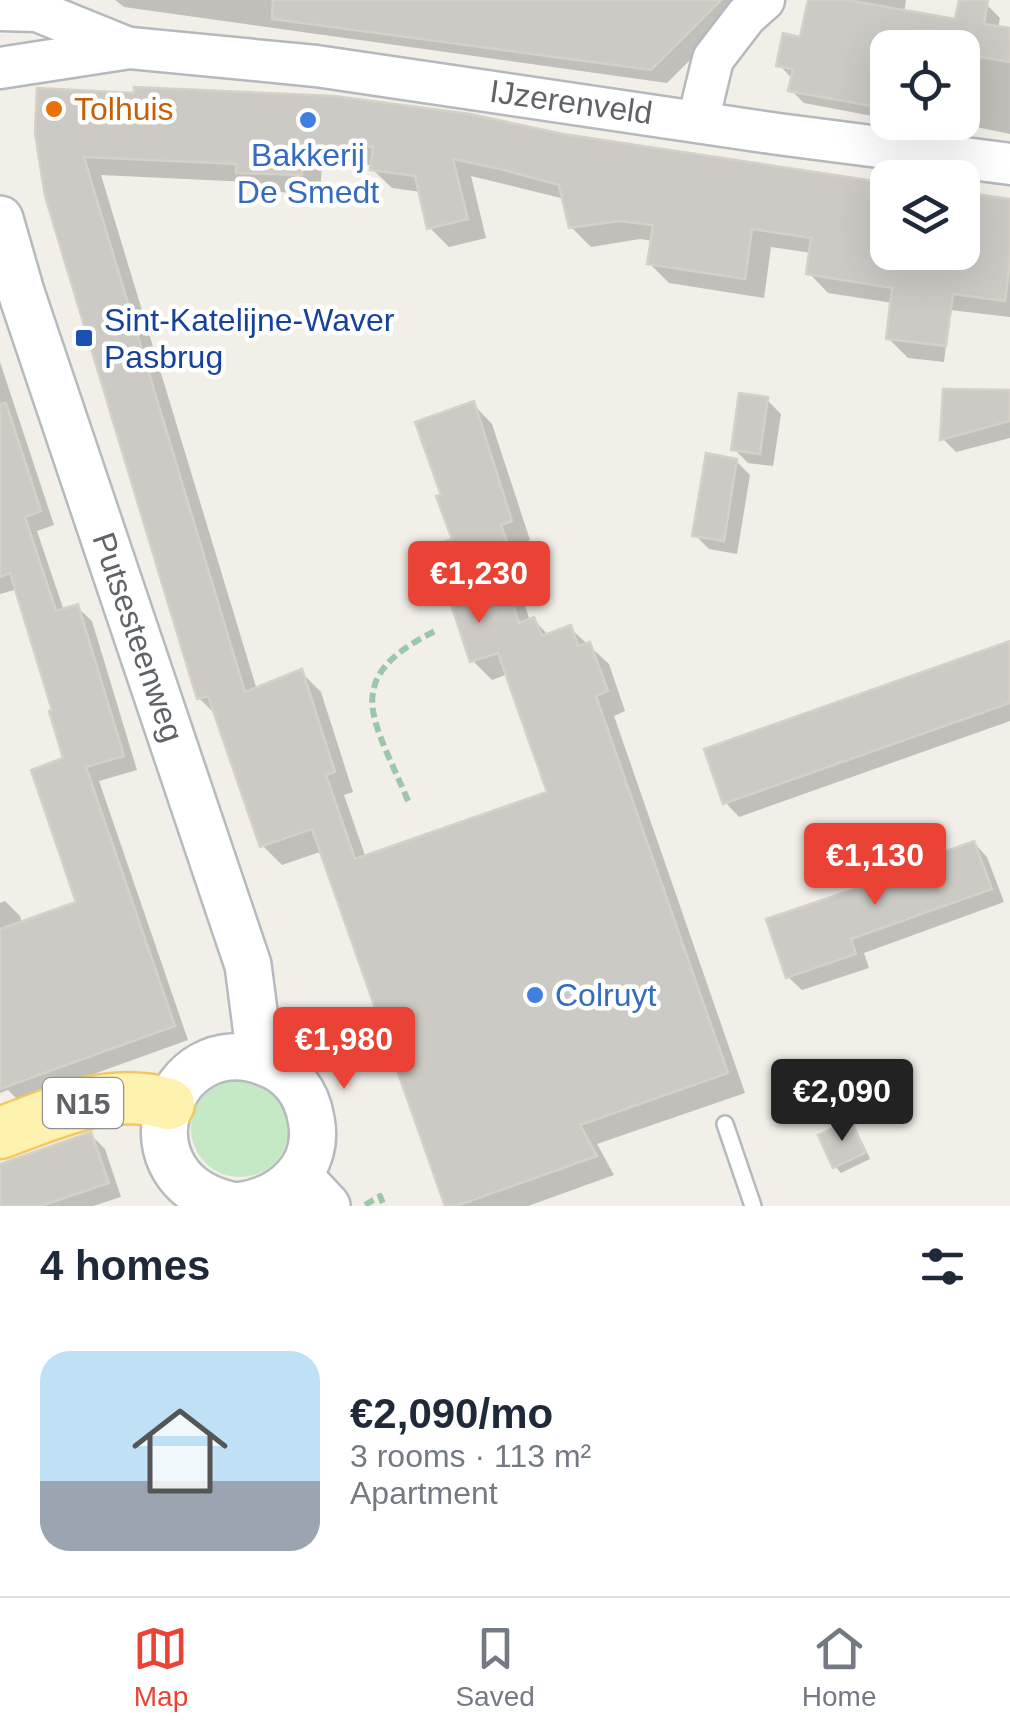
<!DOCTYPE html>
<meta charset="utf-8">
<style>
:root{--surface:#fff;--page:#f6f6f7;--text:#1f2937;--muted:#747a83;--line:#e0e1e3;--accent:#ea4335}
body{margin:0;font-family:Arial,sans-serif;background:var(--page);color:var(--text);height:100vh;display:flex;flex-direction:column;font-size:38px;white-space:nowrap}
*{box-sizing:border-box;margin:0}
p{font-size:32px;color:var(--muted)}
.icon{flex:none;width:55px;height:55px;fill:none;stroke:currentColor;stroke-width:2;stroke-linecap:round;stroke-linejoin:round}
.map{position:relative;height:1206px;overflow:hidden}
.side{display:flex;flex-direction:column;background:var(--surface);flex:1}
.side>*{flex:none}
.controls{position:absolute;left:870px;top:30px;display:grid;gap:20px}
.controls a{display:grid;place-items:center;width:110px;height:110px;border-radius:20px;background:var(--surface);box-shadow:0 10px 40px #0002;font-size:50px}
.price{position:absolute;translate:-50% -85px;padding:0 22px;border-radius:10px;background:var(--accent);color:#fff;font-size:32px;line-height:65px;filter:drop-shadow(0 2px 5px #0008)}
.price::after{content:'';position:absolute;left:50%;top:60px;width:30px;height:22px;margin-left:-15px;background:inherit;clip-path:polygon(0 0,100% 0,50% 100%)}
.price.on{background:#222;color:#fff}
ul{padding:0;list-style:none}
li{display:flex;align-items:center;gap:30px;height:250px;padding:0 40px}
li span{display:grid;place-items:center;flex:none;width:280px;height:200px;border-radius:30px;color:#555}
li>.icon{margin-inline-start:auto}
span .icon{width:120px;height:120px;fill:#fffc;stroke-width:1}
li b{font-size:42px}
h2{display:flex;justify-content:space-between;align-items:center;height:120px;padding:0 40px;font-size:42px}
.tabs{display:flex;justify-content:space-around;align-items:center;height:140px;border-top:2px solid var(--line);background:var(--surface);font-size:28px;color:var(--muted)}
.tabs a{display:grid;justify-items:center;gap:5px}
.tabs .on{color:var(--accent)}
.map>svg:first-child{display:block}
.green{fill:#c5e8c5}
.shadow{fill:#0003}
.building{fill:#cccac5;stroke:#d6d1c6;stroke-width:2.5}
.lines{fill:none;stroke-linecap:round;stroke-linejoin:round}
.service-casing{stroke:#b5b8bc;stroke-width:20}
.tertiary-casing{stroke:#b5b8bc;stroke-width:45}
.secondary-casing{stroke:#b6babf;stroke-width:50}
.primary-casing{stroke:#f2c960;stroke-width:55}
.path{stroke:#9cc7a9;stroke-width:6;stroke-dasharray:10 5;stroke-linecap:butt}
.service{stroke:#fff;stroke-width:15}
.tertiary{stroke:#fff;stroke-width:40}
.secondary{stroke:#fff;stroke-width:45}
.primary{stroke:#fff2af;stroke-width:50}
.food-dot{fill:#e8710a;stroke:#fff;stroke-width:4}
.shop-dot{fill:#3f7fe0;stroke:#fff;stroke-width:4}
.transit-dot{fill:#1a4fb4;stroke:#fff;stroke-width:4}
.labels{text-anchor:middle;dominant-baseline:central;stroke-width:9;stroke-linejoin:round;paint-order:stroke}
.shield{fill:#fff;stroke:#8f9295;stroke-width:2.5}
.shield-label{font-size:30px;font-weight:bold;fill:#5f6368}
.street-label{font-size:32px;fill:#5f6368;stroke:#fff}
.food-label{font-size:32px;fill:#c56008;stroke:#fff;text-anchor:start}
.shop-label{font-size:32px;fill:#366cbe;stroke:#fff}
.transit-label{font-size:32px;fill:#164399;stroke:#fff;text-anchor:start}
</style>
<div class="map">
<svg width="1010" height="1206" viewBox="0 0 1010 1206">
<rect width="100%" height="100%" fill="#f1efe8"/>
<!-- green -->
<circle class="green" cx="240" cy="1128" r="49"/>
<!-- shadow -->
<g class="shadow">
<path d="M115,0h635l-83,83 -543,-76z"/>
<path d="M822,0h84l-2,13 53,9 30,-17 13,13 -2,11 12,2v103l-58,-12h10v-74h-74v71l-84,-16 -13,-13 1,-12 -13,-13 23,-25z"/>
<path d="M137,90l751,162h74l48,-51v116l-60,-7 -6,52 -36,-4 -20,-20 5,-35 -65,-10 -19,-20 3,-20 -41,-6 -7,51 -95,-15 -20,-20 4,-22 -13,-2 -49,8 -20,-20 -6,-28 -94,-23 15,62 -37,9 -19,-19 -9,-36 -29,-4 -20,-19 1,-4 -51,-2 -2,31 -62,-3 -9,-9 -148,-7 156,515 44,-18 20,20 32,100 -9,3 22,63 184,-64 -42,-120 -16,6 -20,-20 -17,-119 -11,-45 29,-92 19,20 38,116 -11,4 6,18 -13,4 18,55 4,-1 15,16 21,-8 39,36 16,47 -11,5 131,377 -148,51 17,31 -86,31h-81l-124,-355 -41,14 -20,-20 -44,-128 -19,-19 -152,-503 89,-99z"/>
<path d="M908,122h44l-2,8z"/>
<path d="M0,362l54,163 -17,6 27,80 13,-4 15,14 45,149 -38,11 89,259 -169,61 -11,-11 -8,3v-190l5,-2 15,15 2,8 58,-21 -14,-144 -11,-47 -37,-123 -18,5z"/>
<path d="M1010,393v45l-54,14 -13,-13z"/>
<path d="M767,400l14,14 -8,52 -25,-3 -14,-14z"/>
<path d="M736,461l14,14 -13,79 -28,-5 -14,-14z"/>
<path d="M1010,644v77l-271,96 -13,-14z"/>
<path d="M974,843l13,14 17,45 -140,51 5,15 -67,22 -14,-13 82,-90z"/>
<path d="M850,1123l6,6 14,30 -29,14 -6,-7z"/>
<path d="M91,1135l14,14 16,48 -28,9h-93v-40z"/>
</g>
<!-- building -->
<g class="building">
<path d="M273,0h448l-70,70 -379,-51z"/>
<path d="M808,0h39l108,19 4,-19h29l-4,24 26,4v34l-48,-8v-6h-74v61l-100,-18 5,-22 -17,-3 7,-33 17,4z"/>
<path d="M134,87l200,9 53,7 83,11 93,20 325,49v69h74v-60l48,7v62l-5,40 -52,-7 -7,52 -60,-7 6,-51 -86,-14 5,-36 -59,-9 -7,50 -98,-15 6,-39 -34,-4 -50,7 -10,-43 -59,-16 -47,-10 15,60 -41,10 -12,-53 -45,-6 3,-23 -70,-3 -1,31 -66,-2v-9l-152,-7 161,535 57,-23 33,103 -9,3 29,84 192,-67 -49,-139 -28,9 -38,-116 20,-7 -16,-43 5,-1 -26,-73 59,-21 38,120 -11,4 6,17 -13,5 25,76 15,-6 8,19 29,-11 7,21 12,-4 18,49 -12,5 132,377 -148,52 17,31 -141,50h-11l-133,-377 -52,18 -52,-151 -11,3 -152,-503 -10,-63 2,-45 97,5z"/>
<path d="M943,389l67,1v31l-70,19z"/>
<path d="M739,393l29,4 -8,57 -29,-4z"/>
<path d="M6,403l35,108 -16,6 31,94 22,-7 46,152 -38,11 89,259 -175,63v-160l76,-27 -45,-132 32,-12 -14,-47 3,-1 -42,-137 -10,4v-173z"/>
<path d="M706,453l31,6 -13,82 -32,-5z"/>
<path d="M1010,641v62l-287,101 -19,-55z"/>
<path d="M974,841l18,48 -141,50 5,15 -70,24 -20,-59 101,-34 -2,-5z"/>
<path d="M851,1120l14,33 -32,15 -15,-33z"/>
<path d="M91,1132l18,51 -68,23h-41v-42z"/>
</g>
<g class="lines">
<defs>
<path id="service" d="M725,1124l28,82"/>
<g id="tertiary">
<path d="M0,10l37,1 89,36"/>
<path d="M0,68l130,-20 186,18 462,68 232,30"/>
<path d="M698,121l15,-62 33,-43 18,-16"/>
</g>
<g id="secondary">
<path d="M0,219l21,73 227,673 9,69 -2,24"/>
<path d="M299,1176l28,30"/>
<path d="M236,1206c-124,-23 -69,-182 30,-143 25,9 41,30 45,56 10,48 -28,81 -73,87"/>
</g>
<path id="primary" d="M0,1133c55,-20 110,-47 169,-29"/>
</defs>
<!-- service casing -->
<use href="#service" class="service-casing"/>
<!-- tertiary casing -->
<use href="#tertiary" class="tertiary-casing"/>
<!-- secondary casing -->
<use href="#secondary" class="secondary-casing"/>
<!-- primary casing -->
<use href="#primary" class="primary-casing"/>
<!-- path -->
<g class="path">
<path d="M408,801c-33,-81 -71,-121 27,-170"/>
<path d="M365,1205l15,-9 4,10"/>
</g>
<!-- service -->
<use href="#service" class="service"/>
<!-- tertiary -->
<use href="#tertiary" class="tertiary"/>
<!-- secondary -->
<use href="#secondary" class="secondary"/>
<!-- primary -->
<use href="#primary" class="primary"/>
</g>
<!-- markers -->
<circle class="food-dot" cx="54" cy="109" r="10"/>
<g class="shop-dot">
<circle cx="308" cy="120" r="10"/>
<circle cx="535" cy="995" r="10"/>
</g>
<rect class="transit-dot" x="74" y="328" width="20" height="20" rx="5"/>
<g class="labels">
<!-- shield labels -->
<rect class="shield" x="43" y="1078" width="80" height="50" rx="8"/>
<g class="shield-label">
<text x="83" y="1103">N15</text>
</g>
<!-- street labels -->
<g class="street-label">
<text transform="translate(571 102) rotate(8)">IJzerenveld</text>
<text transform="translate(138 637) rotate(71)">Putsesteenweg</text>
</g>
<!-- food labels -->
<g class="food-label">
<text x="74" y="109">Tolhuis</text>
</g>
<!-- shop labels -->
<g class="shop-label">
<text x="308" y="155">Bakkerij<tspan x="308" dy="37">De Smedt</tspan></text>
<text x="555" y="995" text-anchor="start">Colruyt</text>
</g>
<!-- transit labels -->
<g class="transit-label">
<text x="104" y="320">Sint-Katelijne-Waver<tspan x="104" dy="37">Pasbrug</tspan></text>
</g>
</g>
</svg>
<div class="controls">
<a><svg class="icon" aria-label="locate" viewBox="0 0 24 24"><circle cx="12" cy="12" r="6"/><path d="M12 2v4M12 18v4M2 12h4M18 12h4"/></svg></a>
<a><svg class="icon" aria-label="layers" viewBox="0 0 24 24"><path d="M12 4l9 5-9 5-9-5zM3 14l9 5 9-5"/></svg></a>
</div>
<b class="price" style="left:479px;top:626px">€1,230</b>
<b class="price" style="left:875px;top:908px">€1,130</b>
<b class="price" style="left:344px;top:1092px">€1,980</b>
<b class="price on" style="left:842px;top:1144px">€2,090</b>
</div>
<section class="side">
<h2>4 homes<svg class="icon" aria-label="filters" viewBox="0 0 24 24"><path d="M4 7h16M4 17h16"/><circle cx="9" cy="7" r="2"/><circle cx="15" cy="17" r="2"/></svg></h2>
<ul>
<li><span style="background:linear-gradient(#bfe0f5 65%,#9aa5b1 0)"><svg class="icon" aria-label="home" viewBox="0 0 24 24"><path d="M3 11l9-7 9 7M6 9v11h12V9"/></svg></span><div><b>€2,090/mo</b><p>3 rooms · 113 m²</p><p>Apartment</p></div></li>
</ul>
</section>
<nav class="tabs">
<a class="on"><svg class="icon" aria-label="map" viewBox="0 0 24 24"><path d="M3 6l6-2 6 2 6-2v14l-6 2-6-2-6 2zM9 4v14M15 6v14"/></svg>Map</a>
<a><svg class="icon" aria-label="saved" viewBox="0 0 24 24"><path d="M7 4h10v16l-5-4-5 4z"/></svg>Saved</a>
<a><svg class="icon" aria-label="home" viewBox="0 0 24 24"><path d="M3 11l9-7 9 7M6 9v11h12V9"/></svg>Home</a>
</nav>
